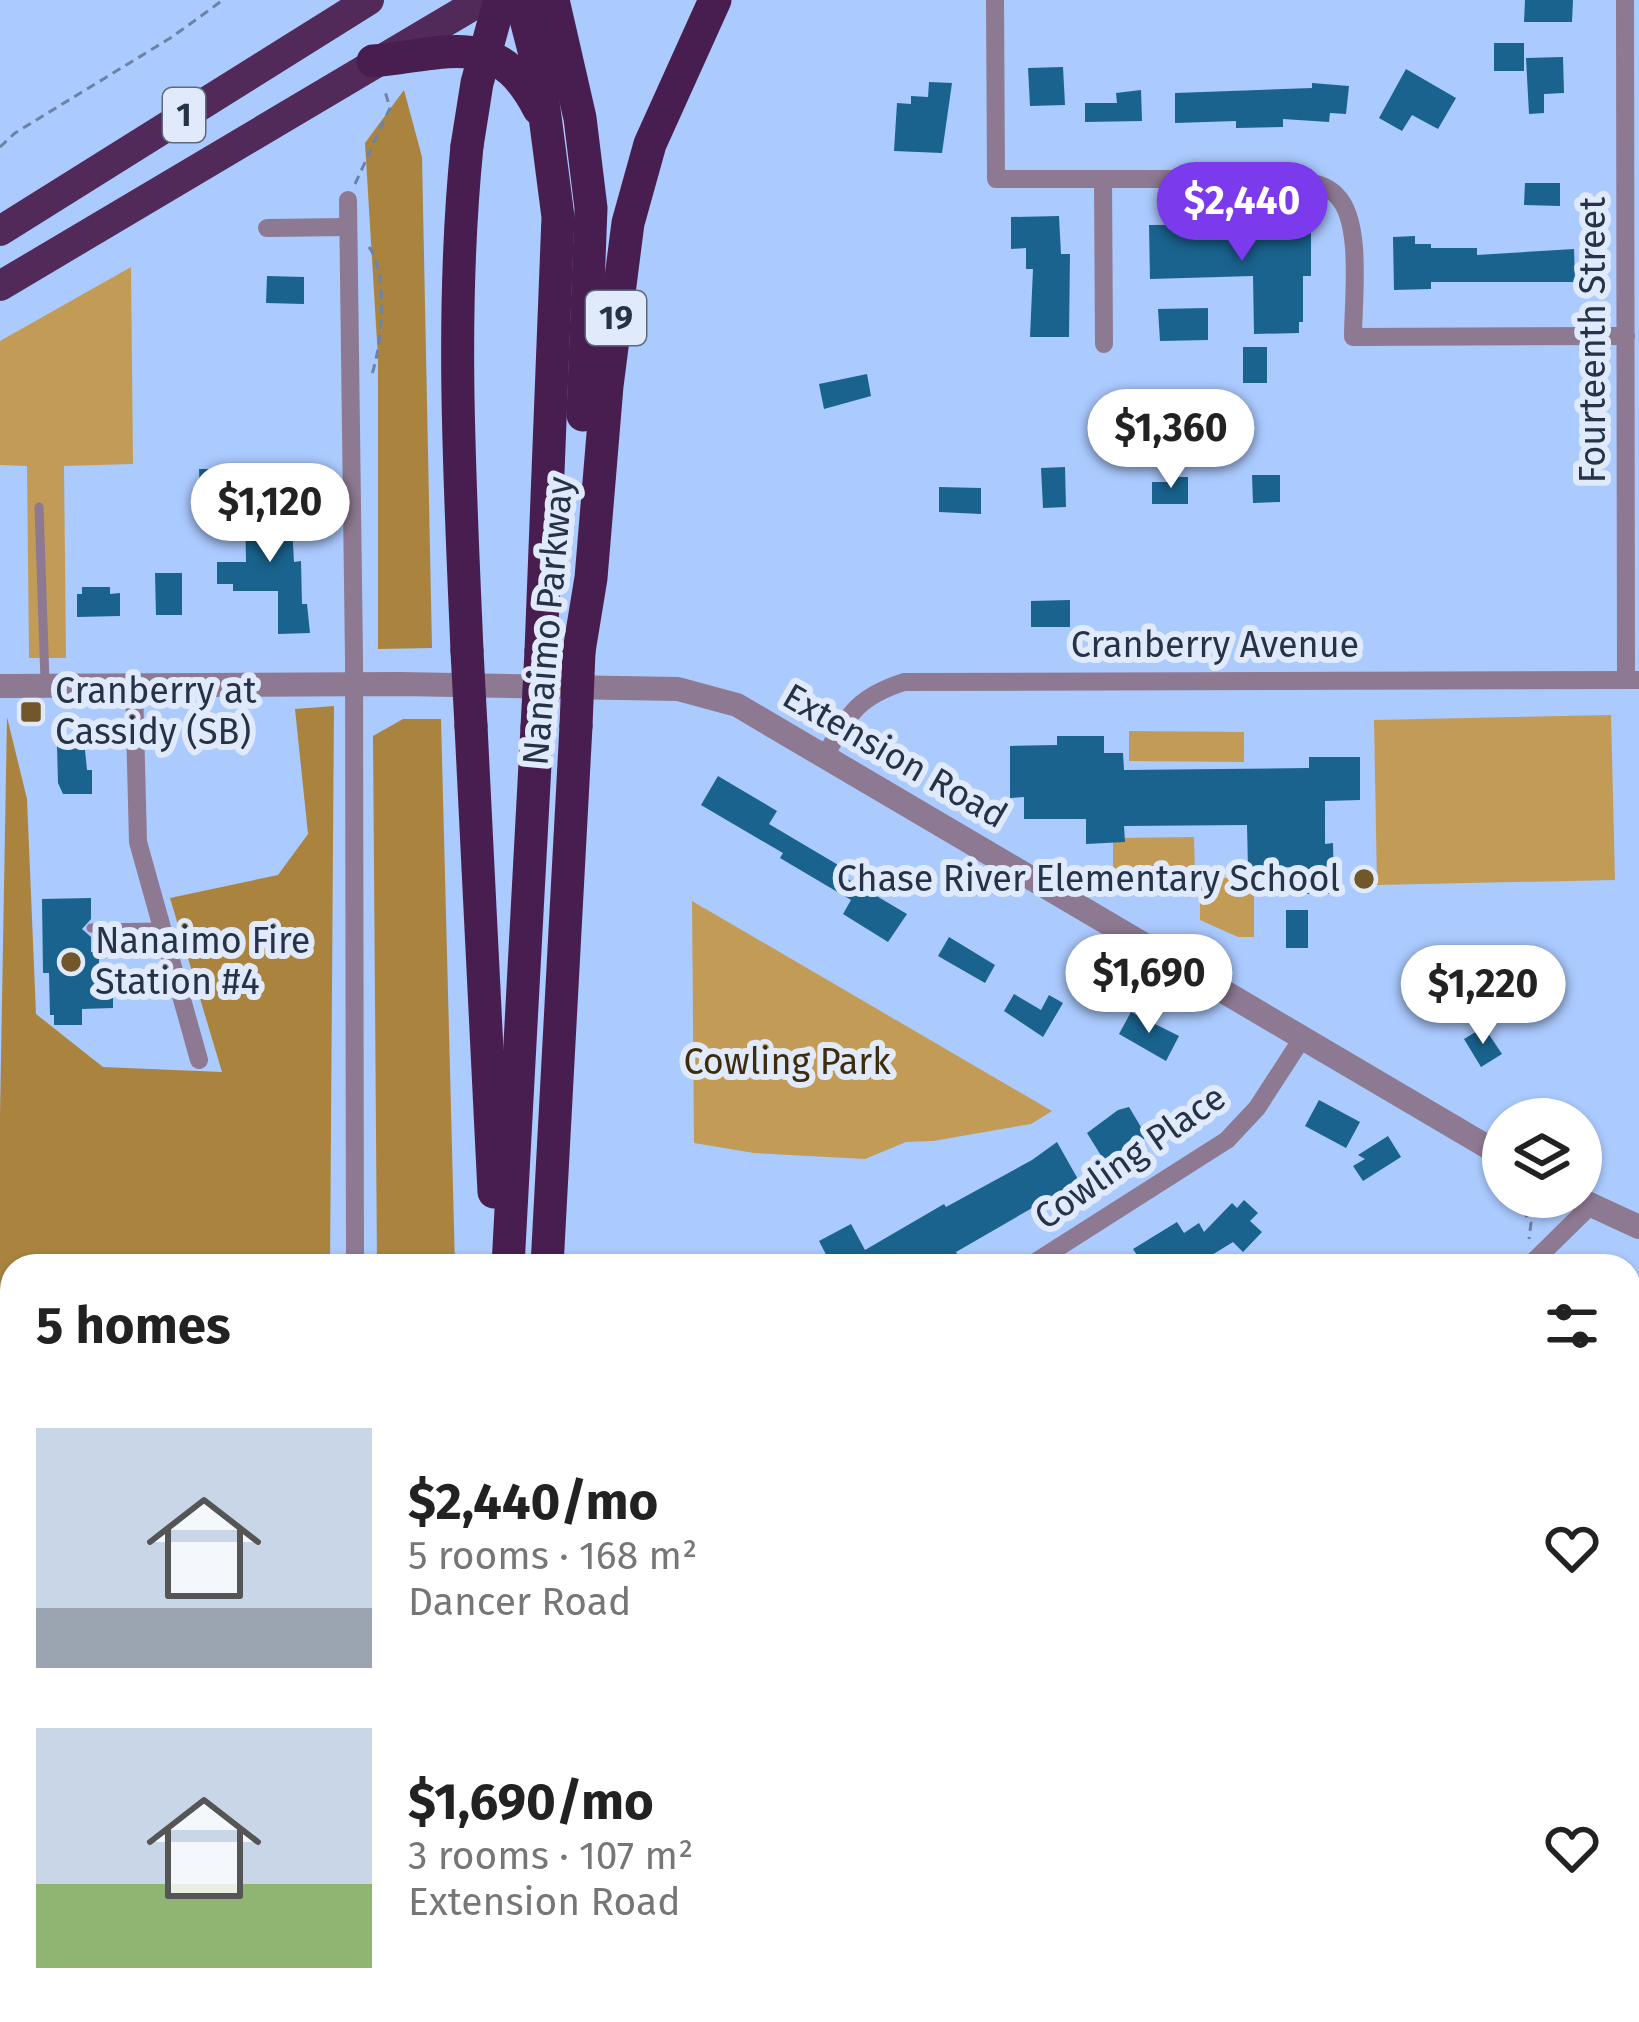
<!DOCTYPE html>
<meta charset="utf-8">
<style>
:root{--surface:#fff;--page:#f6f6f6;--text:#222;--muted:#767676;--accent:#7c3aed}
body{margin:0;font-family:"Fira Sans",sans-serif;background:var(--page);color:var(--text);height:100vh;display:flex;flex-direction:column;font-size:45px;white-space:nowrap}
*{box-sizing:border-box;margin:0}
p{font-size:39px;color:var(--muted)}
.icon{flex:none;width:66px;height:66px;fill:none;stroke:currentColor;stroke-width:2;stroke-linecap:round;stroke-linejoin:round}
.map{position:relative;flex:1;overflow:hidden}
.sheet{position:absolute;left:0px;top:1254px;width:1641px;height:768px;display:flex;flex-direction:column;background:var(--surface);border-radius:36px 36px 0 0;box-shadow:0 3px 9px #0004}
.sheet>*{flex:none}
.controls{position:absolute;left:1482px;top:1098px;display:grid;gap:24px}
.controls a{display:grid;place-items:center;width:120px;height:120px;border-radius:50%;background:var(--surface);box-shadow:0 3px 9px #0004;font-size:60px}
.price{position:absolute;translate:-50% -102px;padding:0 27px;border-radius:42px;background:#fff;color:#222;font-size:39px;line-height:78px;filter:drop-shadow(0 3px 6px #0008)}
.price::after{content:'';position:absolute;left:50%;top:72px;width:36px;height:27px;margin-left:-18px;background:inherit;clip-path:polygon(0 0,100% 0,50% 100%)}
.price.current{background:var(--accent);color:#fff}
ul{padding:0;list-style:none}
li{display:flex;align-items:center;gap:36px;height:300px;padding:0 36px}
li span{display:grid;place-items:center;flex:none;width:336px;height:240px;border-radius:0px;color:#555}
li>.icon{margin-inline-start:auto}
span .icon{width:144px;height:144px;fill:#fffc;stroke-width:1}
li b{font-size:51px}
h2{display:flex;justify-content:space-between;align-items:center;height:144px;padding:0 36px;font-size:51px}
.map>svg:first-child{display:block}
.green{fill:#c29c57}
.forest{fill:#aa843f}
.building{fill:#19638e}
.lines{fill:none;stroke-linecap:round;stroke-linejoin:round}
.path{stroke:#6c82a7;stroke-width:3;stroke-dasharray:9 6;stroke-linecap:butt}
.service{stroke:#8e7992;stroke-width:9}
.minor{stroke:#8e7992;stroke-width:18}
.tertiary{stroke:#8e7992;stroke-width:24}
.trunk{stroke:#522a5a;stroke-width:30}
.motorway{stroke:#481e51;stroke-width:33}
.motorway-bridge{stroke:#481e51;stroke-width:33}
.poi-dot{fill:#715729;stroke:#e0eafa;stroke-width:4.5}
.labels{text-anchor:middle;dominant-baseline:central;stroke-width:12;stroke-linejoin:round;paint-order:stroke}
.shield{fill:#e0eafa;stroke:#5e697d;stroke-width:3}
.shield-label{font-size:33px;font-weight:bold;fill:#263247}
.street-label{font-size:36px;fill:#263247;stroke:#e0eafa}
.poi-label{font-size:36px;fill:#263247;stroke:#e0eafa;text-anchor:start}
.park-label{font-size:36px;fill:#3d2c0d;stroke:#e0eafa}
</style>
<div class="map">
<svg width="1639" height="2022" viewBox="0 0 1639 2022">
<rect width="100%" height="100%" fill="#abcafe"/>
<!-- green -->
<g class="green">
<path d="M131,267l2,197 -69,2 2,192h-37l-2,-192 -27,-1v-124z"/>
<path d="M1611,715l4,165 -238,5 -3,-165z"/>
<path d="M1129,731l115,1v30l-115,-1z"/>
<path d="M1194,837l1,40 -82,1v-40z"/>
<path d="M1200,878h54v59h-16l-38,-17z"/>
<path d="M692,901l360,210 -21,13 -98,17 -27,1 -41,17 -111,-6 -60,-10z"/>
<path d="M1629,1547l10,4v350h-10z"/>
</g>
<!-- forest -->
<g class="forest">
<path d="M404,90l18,67 10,491 -54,1v-291l-13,-215z"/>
<path d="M334,706l-4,560h-318v655l-12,4v-810l7,-398 20,82 9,215 67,53 119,5 -52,-174 108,-23 30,-41 -13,-125z"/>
<path d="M403,719h38l14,547h-78l-4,-530z"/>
<path d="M12,1954v56h236l-5,12h-243v-64z"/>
</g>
<!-- building -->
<g class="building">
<path d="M1525,0h48l-1,22h-48z"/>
<rect x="1494" y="43" width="30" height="28"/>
<path d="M1563,57l1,36 -20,1v19l-15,1 -3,-56z"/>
<path d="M1063,67l2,38 -35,1 -2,-38z"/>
<path d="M1406,69l50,29 -18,31 -26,-14 -10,16 -23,-13z"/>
<path d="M929,82l23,1 -10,70 -48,-2 3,-48 14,1v-8l17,1z"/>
<path d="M1312,83l37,3 -3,28 -16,-1 -1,9 -46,-3v8l-47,1v-7l-61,2v-30l137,-5z"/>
<path d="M1141,90l1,31 -57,1v-19h32l-1,-10z"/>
<path d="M1525,183h35v23l-36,-1z"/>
<path d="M1059,216l2,38h9l-1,83h-39l3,-68h-7v-21l-15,1v-32z"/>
<path d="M1311,224v52h-8v46h-4v11l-45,1 -1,-58 -103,3 -1,-54z"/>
<path d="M1415,236v8h16v4h46v7l97,-6 1,33h-144v7l-37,1 -1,-53z"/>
<path d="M267,276l37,1v27l-38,-1z"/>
<path d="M1208,308v32l-48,1 -2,-32z"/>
<rect x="1243" y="347" width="24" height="36"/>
<path d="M867,374l4,22 -47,13 -5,-25z"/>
<path d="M1065,467l1,40 -23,1 -2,-40z"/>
<path d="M199,469h51v32h-50z"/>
<path d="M1252,475h28v27l-27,1z"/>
<path d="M1168,477h20v27h-36v-22h15z"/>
<path d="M939,487l42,1v26l-42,-2z"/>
<path d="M275,503v6h16l3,53 7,-1 1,43h5l3,29 -32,1v-43h-45v-7h-16v-22h29l-1,-58z"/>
<path d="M155,573h27v42h-26z"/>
<path d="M82,587h28v7l10,-1v23l-43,1v-23h5z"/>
<path d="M1070,600v27h-39v-26z"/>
<path d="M1057,736h47v17h19l1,17 185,-2v-11h51v43l-35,1v43l8,-1 1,51h-37v-27l-49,1 -1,-43 -123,1 1,16 -39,2v-25h-62v-22l-14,1v-52l47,-1z"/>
<path d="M84,740l3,30h5v24h-29l-5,-11 -1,-37 2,-5z"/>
<path d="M718,776l59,35 -8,13 76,45 -4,6 66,39 -19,28 -45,-28 8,-14 -71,-42 3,-5 -82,-48z"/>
<path d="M91,898v21l-9,10 9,8v15h8v34l14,-1v23l-31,1v16h-28v-10h-4l-1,-42h-6l-1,-74z"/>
<rect x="1286" y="910" width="22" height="38"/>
<path d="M949,937l46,28 -10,18 -47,-27z"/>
<path d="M1014,994l27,16 8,-15 14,8 -20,34 -39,-26z"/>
<path d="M1131,1012l48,24 -13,25 -47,-27z"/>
<path d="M1484,1027l18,27 -21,13 -17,-28z"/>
<path d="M1319,1100l41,22 -14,26 -41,-22z"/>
<path d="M1129,1107l18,30 -42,25 -18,-29 31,-23z"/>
<path d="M1388,1136l13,21 -38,24 -10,-15 12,-7 -7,-4z"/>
<path d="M1057,1142l22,39 -123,71 2,4 -17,10h-109l-13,-25 32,-17 14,26 79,-46 2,3 86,-47z"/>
<path d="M1244,1200l14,13 -8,8 12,11 -19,20 -10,-10 -39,24h-50l-11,-17 44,-27 7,11 15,-10 5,9 28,-29 5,5z"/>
</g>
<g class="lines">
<!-- path -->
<g class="path">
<path d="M0,147l15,-14 157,-96 51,-37"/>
<path d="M355,184l35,-76 -6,-20"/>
<path d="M369,247c20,26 13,100 2,130"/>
<path d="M1514,1197l17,26 -2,16"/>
<path d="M1629,2010v12"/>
<path d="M156,2022l10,-12"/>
</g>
<!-- service -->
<g class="service">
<path d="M39,507l6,174"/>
<path d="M91,928l71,-1"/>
</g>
<!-- minor -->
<g class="minor">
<path d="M995,0l1,179h297c16,3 33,5 44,17 26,26 16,104 16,141l273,-1"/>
<path d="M1625,0l1,680"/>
<path d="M1103,179l1,165"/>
<path d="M348,200l6,459 1,607"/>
<path d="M267,228l81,-1"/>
<path d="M134,686l4,156 61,218"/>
<path d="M825,756c24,-42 32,-59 79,-74l735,-2"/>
<path d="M1029,1266l198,-126 30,-32 46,-71"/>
<path d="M1529,1266l61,-60"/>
<path d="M1289,2010v12"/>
<path d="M488,2022l10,-12"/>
</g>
<!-- tertiary -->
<g class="tertiary">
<path d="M0,686l400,-2 278,5 59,16 766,451"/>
<path d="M1574,1197l65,30"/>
</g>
<!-- trunk -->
<g class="trunk">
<path d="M0,231l369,-231"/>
<path d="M0,286l482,-286"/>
</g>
<!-- motorway -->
<g class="motorway">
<path d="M521,0l18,70 19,147 -17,434"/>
<path d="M553,0l27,118 11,90 -8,207"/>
<path d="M373,61c74,-7 125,-33 166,48"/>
<path d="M467,651c-7,-169 -17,-337 0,-505"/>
<path d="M579,651l12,-73 16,-192 21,-163 22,-79 65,-144"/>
<path d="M471,726l23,466"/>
<path d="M508,1266l29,-539"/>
<path d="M547,1266l29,-540"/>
<path d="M288,2022l7,-12"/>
<path d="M336,2022l6,-12"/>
</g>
<!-- motorway-bridge -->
<g class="motorway-bridge">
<path d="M467,146l10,-63 23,-83"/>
<path d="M467,651l4,75"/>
<path d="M576,726l3,-75"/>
<path d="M537,727l4,-76"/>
</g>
</g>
<!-- markers -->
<g class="poi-dot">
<rect x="19" y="700" width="24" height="24" rx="6"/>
<circle cx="1364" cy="879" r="12"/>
<circle cx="71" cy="962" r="12"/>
</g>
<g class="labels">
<!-- shield labels -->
<g class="shield">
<rect x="163" y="88" width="42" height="54" rx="9"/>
<rect x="586" y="291" width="60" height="54" rx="9"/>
</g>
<g class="shield-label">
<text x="184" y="115">1</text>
<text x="616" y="318">19</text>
</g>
<!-- street labels -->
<g class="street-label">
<text transform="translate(1593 340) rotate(-90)">Fourteenth Street</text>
<text transform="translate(548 621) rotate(-85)">Nanaimo Parkway</text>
<text x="1215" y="645">Cranberry Avenue</text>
<text transform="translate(895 756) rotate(30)">Extension Road</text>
<text transform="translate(1130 1157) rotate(-35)">Cowling Place</text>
</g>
<!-- poi labels -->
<g class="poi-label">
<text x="55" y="691">Cranberry at<tspan x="55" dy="41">Cassidy (SB)</tspan></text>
<text x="1340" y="879" text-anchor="end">Chase River Elementary School</text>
<text x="95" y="941">Nanaimo Fire<tspan x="95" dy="41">Station #4</tspan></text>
</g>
<!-- park labels -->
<g class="park-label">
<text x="787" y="1062">Cowling Park</text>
</g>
</g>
</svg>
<div class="controls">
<a><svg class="icon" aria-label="layers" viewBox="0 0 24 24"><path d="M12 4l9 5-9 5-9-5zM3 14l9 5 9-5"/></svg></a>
</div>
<b class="price current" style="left:1242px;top:264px">$2,440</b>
<b class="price" style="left:1171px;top:491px">$1,360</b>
<b class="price" style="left:270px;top:565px">$1,120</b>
<b class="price" style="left:1149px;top:1036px">$1,690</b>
<b class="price" style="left:1483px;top:1047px">$1,220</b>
<section class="sheet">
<h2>5 homes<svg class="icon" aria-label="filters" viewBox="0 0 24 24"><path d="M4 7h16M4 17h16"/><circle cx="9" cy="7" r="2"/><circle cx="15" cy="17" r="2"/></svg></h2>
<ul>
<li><span style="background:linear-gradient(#c9d6e8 75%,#9aa5b1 0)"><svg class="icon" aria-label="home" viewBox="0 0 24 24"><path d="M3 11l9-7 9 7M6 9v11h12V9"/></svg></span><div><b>$2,440/mo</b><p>5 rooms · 168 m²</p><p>Dancer Road</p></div><svg class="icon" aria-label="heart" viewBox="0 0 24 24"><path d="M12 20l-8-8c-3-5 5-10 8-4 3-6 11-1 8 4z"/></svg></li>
<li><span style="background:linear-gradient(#c9d6e8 65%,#8fb573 0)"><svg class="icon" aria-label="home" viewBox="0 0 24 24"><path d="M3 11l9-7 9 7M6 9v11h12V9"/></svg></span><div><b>$1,690/mo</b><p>3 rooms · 107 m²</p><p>Extension Road</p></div><svg class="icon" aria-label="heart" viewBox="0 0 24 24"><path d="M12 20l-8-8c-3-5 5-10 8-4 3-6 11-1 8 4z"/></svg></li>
</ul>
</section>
</div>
